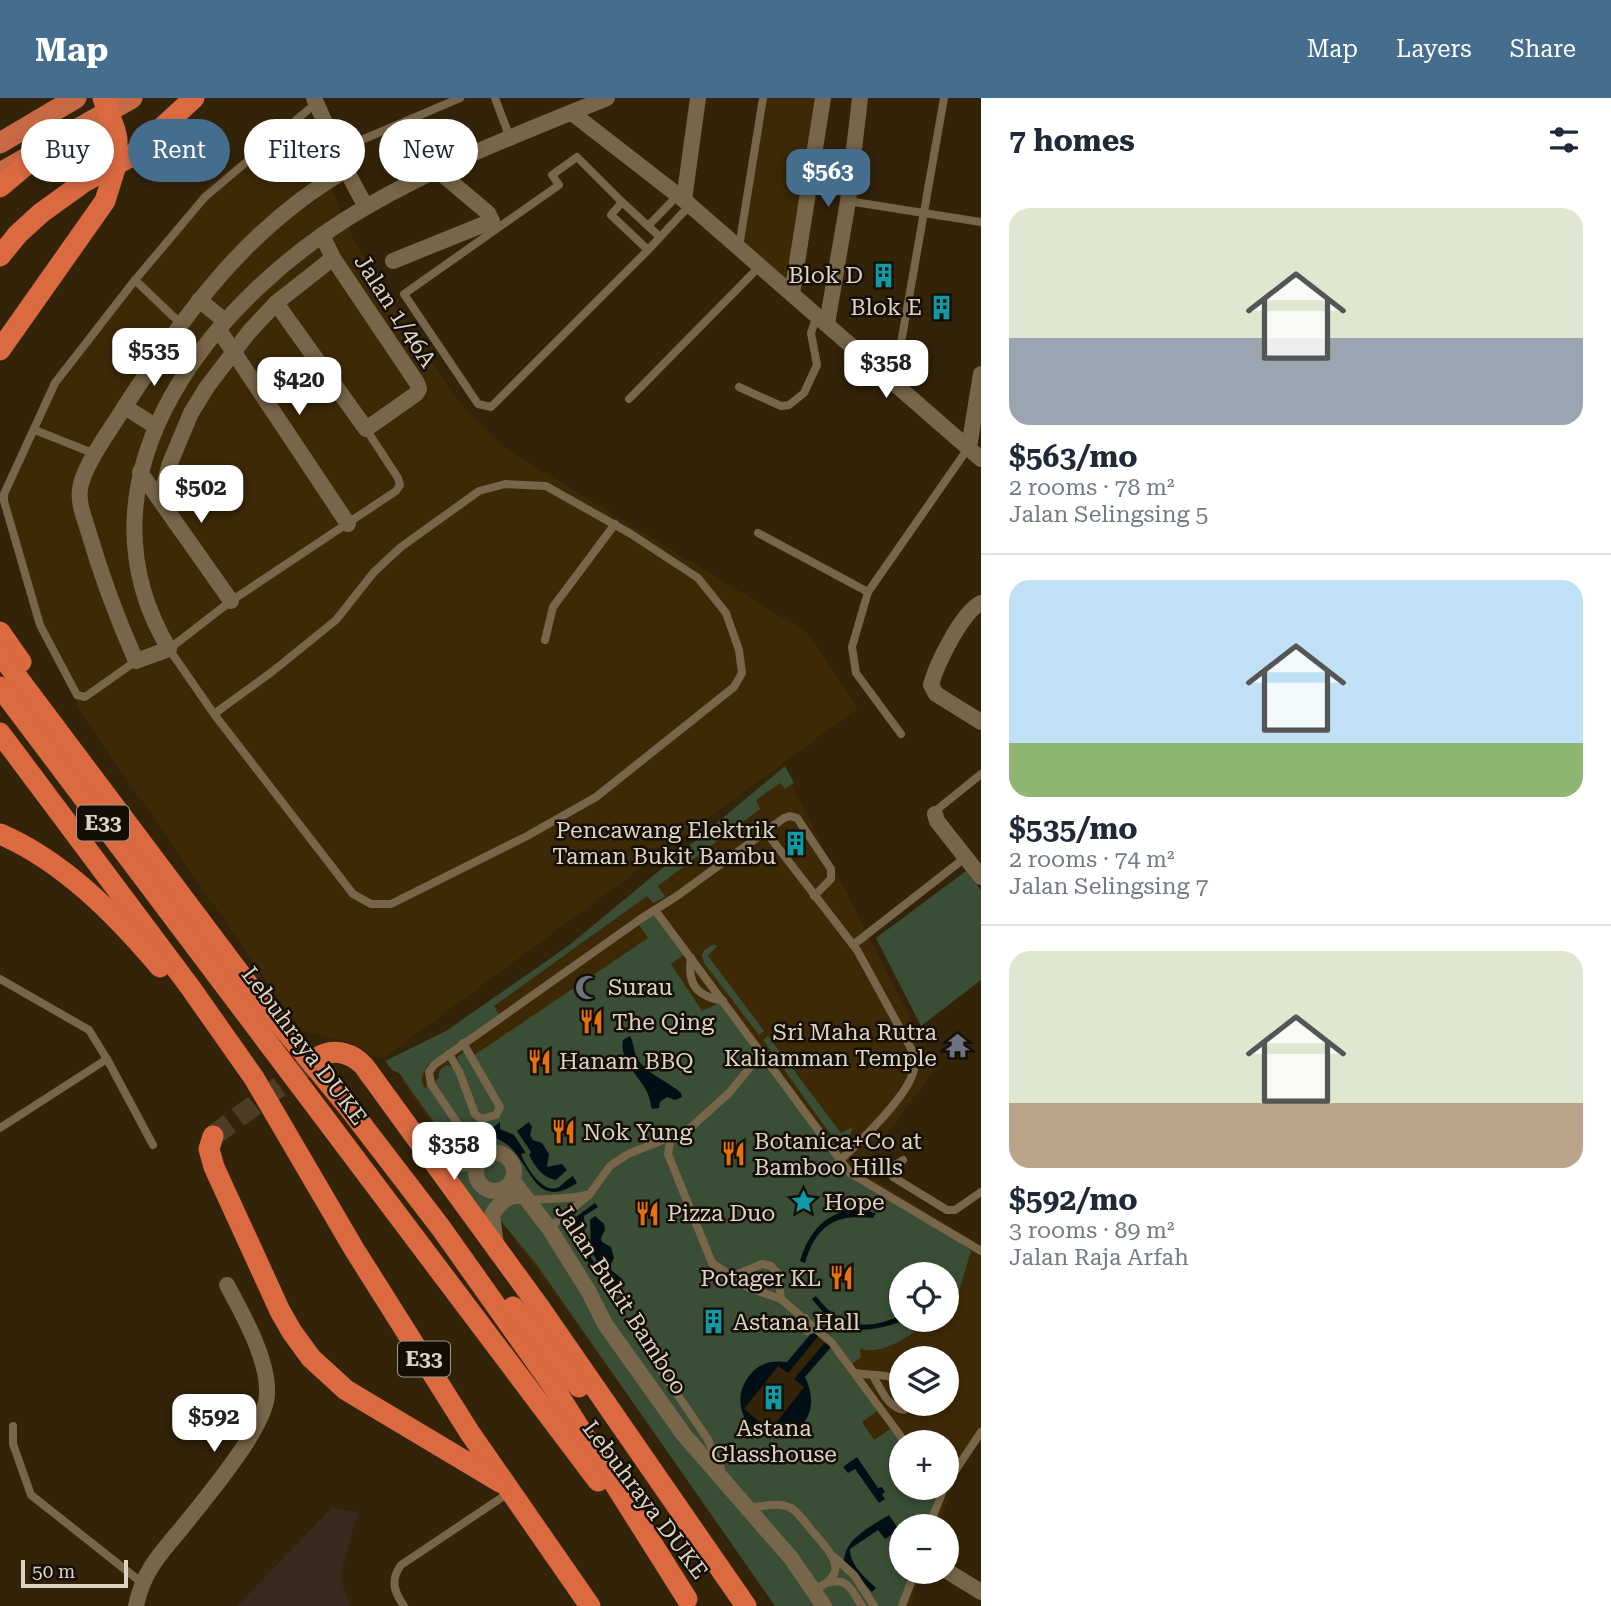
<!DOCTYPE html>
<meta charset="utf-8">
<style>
:root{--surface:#fff;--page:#f6f6f7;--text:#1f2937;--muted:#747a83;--line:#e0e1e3;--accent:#456d8d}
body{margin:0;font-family:"Roboto Serif",serif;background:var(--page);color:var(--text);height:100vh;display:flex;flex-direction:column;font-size:26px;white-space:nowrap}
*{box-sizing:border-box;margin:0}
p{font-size:23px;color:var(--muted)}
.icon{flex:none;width:38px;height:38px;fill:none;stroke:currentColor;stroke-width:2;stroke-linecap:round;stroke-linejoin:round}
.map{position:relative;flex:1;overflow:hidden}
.sheet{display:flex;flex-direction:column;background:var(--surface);width:630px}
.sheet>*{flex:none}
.banner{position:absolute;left:21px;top:21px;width:665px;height:63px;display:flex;gap:14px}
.fabs{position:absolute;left:889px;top:1164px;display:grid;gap:14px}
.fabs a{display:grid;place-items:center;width:70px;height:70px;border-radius:50%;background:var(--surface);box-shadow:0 4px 10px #0003;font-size:35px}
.scale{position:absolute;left:21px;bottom:18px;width:107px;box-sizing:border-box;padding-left:7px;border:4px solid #ddd3c4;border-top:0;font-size:19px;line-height:24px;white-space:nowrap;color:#ddd3c4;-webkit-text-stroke:5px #150e04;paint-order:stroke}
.price{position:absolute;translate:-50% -60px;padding:0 16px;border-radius:14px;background:#fff;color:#222;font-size:23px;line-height:46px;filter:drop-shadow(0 2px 4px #0008)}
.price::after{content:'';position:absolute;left:50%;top:42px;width:21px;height:16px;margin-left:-10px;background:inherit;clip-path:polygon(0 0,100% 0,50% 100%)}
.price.current{background:var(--accent);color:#fff}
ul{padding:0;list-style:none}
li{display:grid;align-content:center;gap:14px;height:371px;padding:0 28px}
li+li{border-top:2px solid var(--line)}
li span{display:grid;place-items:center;height:217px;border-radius:21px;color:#555}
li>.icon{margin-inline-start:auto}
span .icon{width:126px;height:126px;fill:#fffc;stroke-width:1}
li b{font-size:30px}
h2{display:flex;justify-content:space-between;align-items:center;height:84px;padding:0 28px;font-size:30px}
.chip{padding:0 24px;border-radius:32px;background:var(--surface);box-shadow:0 4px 10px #0003;font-size:24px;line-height:63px}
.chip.current{background:var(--accent);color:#fff}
header{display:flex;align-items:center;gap:42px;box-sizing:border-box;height:98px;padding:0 35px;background:var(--accent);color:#fff}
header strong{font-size:33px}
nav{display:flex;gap:38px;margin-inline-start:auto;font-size:24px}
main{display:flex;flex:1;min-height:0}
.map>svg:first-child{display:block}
.built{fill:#3d2906;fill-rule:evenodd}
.industrial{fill:#392a1f}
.green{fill:#394e35}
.water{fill:#000e16}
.pier{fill:#332308}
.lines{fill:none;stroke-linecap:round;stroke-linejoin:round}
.motorway-tunnel{stroke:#4c3d24;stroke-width:21;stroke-dasharray:21 10;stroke-linecap:butt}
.service{stroke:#78664a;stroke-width:8}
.minor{stroke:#78664a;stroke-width:16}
.trunk{stroke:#c76943;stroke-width:21}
.motorway{stroke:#db6a41;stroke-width:21}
.labels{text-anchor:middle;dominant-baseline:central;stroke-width:5;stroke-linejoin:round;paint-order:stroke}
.shield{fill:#150e04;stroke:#a1988a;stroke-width:2}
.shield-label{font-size:21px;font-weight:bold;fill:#ddd3c4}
.poi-label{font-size:23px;fill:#ddd3c4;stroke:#150e04;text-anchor:start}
.street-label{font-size:23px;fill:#ddd3c4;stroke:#150e04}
</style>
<header>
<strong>Map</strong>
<nav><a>Map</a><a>Layers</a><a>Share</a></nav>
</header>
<main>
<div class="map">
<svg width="981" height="1508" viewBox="0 0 981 1508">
<rect width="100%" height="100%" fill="#332308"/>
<!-- built -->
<g class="built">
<path d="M766,0h51l-28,185 -46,-38z"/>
<path d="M300,17l54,126 100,155 49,51 303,185 52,76 -477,352 -33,-18 -47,-11 -218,-315 -48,-93 -35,-121v-4l50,-117 154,-192z"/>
<path d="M784,672l152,298 -76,102 121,75v193l-20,29 -23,59h-37v46h20l-10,34h-129l-324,-444 -57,-82zM901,1176h46v46h-46zM901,1260h46v46h-46zM901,1344h46v46h-46z"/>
</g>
<!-- industrial -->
<path class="industrial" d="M332,1410l26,4 -18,65 10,29h-113z"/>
<!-- green -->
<g class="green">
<path d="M785,668l9,17 -9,6 -5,-6 -24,17 4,9 -102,77 7,11 -12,6 -6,-7 -153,110 5,9 -72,51c-4,7 -8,15 -2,22l14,-10c-1,-7 2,-10 8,-13l7,3 6,-3 -3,-8 8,-6 5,7 178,-120 -9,-13 17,-12 30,40 -15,11 31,47 20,-9 130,177 103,60 16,12 -12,40 -12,17v-34h-46v46h31c-19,13 -48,36 -72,29l1,8 -10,8 30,43 -19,14 12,18 19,-13 8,15v46h33l3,3 -11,35h-25v46h11l-13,34h-124l-238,-341 -36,-44 -11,-17 -2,19 -36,-53 1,-11 -13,-28 -41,-58 -7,-3 -7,-9 61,-30 125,-87z"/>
<path d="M966,773l15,19v90l-60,46 -45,-88z"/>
<path d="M714,846l3,2 -9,10 56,75 -5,4 -55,-72 -2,-8 2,-5z"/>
<path d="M768,938l73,97 11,-6 -1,7 -8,5 -12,-4 -68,-95z"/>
</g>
<!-- water -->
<g class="water">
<path d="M630,938c4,7 3,14 7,22 9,16 31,23 44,35l1,4 -7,3 -8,-3 -7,5 -1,6 -7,1c-2,-6 -2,-11 -5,-17 -8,-17 -28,-31 -24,-52z"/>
<path d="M500,1024v7l14,6 12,18 -5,1c4,11 22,42 38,33 4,-3 9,-8 14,-11l4,7c-41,27 -44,-14 -67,-36 -5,-5 -13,-8 -19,-12l-1,-5z"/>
<path d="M529,1024l3,5 -2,8 3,5 9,3 7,11 -2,13 15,-3 5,6 -11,10c-14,-3 -20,-12 -27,-25l2,-3 -14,-21z"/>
<path d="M595,1105l3,4 -14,9 1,19h-3v9l12,18 -4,3 -23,-37 2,-6z"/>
<path d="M857,1111l19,4 -3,5c-38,-5 -57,8 -68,45l-5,-2c9,-30 26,-49 57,-52z"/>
<path d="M595,1118l9,8 1,6 -4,8 1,4 9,5 3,11 -4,8 2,5 9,7 1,6 -5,3 -7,-2 -19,-35 -1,-30z"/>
<path d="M816,1198c23,31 51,36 85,19l2,6c-22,8 -52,15 -72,-1 -7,-6 -13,-14 -19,-21z"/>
<path d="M814,1232l18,16 -27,31c29,60 -54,82 -64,30 -2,-11 1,-22 8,-31 10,-13 22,-16 38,-14z"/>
<path d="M857,1359l21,31 4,-1 3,5 -3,2 3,5 -6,4 -24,-34 -7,4 -5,-6z"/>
<path d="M889,1417l10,15 -14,9 -7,-9 -28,19c0,17 16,29 26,39l-4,4 -28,-31c1,-23 28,-35 45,-46z"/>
</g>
<!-- pier -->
<path class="pier" d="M821,1235l7,6 -34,40 10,8 -34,44 -26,-22 34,-43 10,7z"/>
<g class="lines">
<!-- motorway-tunnel -->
<path class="motorway-tunnel" d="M213,1038l107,-80"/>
<!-- service -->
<g class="service">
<path d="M495,0l15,40"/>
<path d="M338,52l122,-52"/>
<path d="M848,103l133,21"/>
<path d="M622,104l-45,-45 -25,18 7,10 -155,109 74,110 13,3 157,-157"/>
<path d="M648,128l30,-31"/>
<path d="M660,139l-38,-35 -11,13 37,35 42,-45"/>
<path d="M739,149l24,-149"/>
<path d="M135,182l45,43"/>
<path d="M894,285l50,-285"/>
<path d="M739,289l42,19 8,-1 15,-12 13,-28 -6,-32 6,-18"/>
<path d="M629,301l131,-133"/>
<path d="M35,332l60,24"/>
<path d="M758,435l110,59"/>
<path d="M545,542l8,-33 62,-83"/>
<path d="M136,563l-51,36 -8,-2 -37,-70 -36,-124v-7l51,-111 80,-103 70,-83 110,-93"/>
<path d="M214,616l59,-43 63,-51 38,-48 27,-25 78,-56 26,-7 41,2 85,48 67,44 28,35 13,37 3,23 -8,14 -138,110 -69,39 -136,68h-20l-18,-10 -139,-180 -45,-65 62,-48 165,-110 4,-6 -2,-7 -32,-49"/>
<path d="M901,636l-45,-61 -4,-26 16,-55 101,-145"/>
<path d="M935,716l4,-6 42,-34"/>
<path d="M766,734l91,118 56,102c0,6 2,12 1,17 -4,25 -55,74 -74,91"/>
<path d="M655,812l195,263 131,78"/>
<path d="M853,847l113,-88"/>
<path d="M691,860c-4,27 6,38 32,43"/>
<path d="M0,881l89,51 18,29"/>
<path d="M449,956l10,17 16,43 6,5 15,-4 4,-8 -37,-64"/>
<path d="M0,1030l107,-69 46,86"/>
<path d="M674,1038l-4,6 -2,12 44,109 37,25 32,11 51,44 73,99"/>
<path d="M481,1060l-50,-74 -2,-12 5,-7 208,-147 35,-22 107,-78 6,-2 7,2 34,51v10l-17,17"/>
<path d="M903,1062l-11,7 1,10 54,33h8l26,-18"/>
<path d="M527,1102c20,-2 39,0 59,-5"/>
<path d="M549,1130l40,-33 21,-29 18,-12 60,-24 41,-37 33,-40"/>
<path d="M733,1178l29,-12 9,2 7,8 3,25"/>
<path d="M805,1220l-3,5 5,8 10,-3"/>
<path d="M647,1252l60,88 14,31"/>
<path d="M856,1275c16,3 30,0 45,8"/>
<path d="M873,1278c8,13 15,32 31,34l9,-6"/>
<path d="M13,1328v18l18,51 110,87"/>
<path d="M947,1385l34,-51"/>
<path d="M747,1410c13,-1 32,-7 44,0 8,5 16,17 22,24 19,22 39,42 0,58"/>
<path d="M929,1428l15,-38"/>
<path d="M834,1459l20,18 20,31"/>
<path d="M827,1485c22,-6 24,7 35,23"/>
<path d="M404,1508c-10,-14 -14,-26 -3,-41l109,-73"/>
<path d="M902,1508l13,-34"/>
</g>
<!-- minor -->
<g class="minor">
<path d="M314,0l32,72 20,37"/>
<path d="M572,15l112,87 297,259"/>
<path d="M346,72c-102,59 -164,148 -226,244 -12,19 -37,53 -40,75 -2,14 4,28 8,41 13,45 29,88 48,131l33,-12c-105,-176 49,-356 197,-442 76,-44 160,-76 241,-109"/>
<path d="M684,102l14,-102"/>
<path d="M322,137l11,23 84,125 2,6 -3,5 -50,35 -90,-126 57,-45"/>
<path d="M393,163l99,-40 -4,-8 -51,-43"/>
<path d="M792,196l31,-196"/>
<path d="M199,202l26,21"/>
<path d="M827,226l21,-123 12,-103"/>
<path d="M219,232l129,194"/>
<path d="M125,309l30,19"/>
<path d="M969,349l12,-73"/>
<path d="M140,374l91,129"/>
<path d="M160,401l10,-36 21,-50 16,-26 42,-55 27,-29"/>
<path d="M981,505c-19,9 -45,62 -50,82l5,9 45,28"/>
<path d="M935,716l2,7 44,56"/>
<circle cx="495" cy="1074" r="19"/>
<path d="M434,1061c15,5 28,6 44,3"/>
<path d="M512,1082l37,48 40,64 16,32 79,111 107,123 33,48"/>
<path d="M496,1147l-4,-30c7,-12 16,-21 30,-19"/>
<path d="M947,1473l34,21"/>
<path d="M136,1508c7,-34 23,-51 45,-77 23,-29 84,-100 86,-134 2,-35 -24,-80 -40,-110"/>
</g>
<!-- trunk -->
<g class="trunk">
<path d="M0,45l76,-45"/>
<path d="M0,75l132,-75"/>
</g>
<!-- motorway -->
<g class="motorway">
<path d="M0,89l57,-48"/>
<path d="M0,158l18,-22 23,-21 43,-31 46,-25 64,-59"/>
<path d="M0,252l105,-149 12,-39v-23l-2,-9 -12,-32"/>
<path d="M0,534l21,30"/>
<path d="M0,556l256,341 93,113 92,120 112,158 134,213"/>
<path d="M0,589l598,794"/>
<path d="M0,635l190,254 64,91 100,171 116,184 120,173"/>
<path d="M0,736c63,27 116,81 160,133"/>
<path d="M320,958c16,-8 33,-2 44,10l176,242 206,298"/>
<path d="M213,1038l-4,13 5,18 66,144 12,21 19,26 35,32 154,92"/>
<path d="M513,1209l66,80"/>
</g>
</g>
<!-- icons -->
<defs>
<symbol id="building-bare" viewBox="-9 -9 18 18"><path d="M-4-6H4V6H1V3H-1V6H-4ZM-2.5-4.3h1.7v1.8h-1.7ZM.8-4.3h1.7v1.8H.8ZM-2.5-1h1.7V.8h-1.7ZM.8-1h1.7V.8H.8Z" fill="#0f9aa8" stroke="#150e04" stroke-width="2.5" paint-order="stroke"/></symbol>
<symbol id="mosque-bare" viewBox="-9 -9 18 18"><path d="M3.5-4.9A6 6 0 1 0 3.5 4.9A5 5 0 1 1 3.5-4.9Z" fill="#6b7280" stroke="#150e04" stroke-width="2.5" paint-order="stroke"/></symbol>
<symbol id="restaurant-bare" viewBox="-9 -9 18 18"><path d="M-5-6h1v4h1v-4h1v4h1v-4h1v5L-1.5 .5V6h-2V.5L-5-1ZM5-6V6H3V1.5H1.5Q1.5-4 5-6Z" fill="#e8710a" stroke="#150e04" stroke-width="2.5" paint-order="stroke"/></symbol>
<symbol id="temple-bare" viewBox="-9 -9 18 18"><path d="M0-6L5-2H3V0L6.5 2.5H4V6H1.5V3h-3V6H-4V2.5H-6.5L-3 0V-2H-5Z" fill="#6b7280" stroke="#150e04" stroke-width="2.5" paint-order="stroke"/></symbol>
<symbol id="sight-bare" viewBox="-9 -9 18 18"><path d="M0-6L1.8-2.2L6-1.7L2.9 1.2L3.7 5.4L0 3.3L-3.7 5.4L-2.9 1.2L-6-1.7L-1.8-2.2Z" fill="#0f9aa8" stroke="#150e04" stroke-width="2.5" paint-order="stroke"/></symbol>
</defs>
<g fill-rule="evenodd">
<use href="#building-bare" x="866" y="160" width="35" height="35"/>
<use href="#building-bare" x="924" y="192" width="35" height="35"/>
<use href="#building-bare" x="778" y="728" width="35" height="35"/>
<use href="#mosque-bare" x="570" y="872" width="35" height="35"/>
<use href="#restaurant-bare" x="574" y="906" width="35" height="35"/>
<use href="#temple-bare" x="940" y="930" width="35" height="35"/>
<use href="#restaurant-bare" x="522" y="946" width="35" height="35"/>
<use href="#restaurant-bare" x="546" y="1016" width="35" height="35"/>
<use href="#restaurant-bare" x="716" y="1038" width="35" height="35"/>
<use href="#sight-bare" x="786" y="1086" width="35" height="35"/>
<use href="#restaurant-bare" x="630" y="1098" width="35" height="35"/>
<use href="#restaurant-bare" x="824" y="1162" width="35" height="35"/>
<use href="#building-bare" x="696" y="1206" width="35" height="35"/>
<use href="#building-bare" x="756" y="1282" width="35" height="35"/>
</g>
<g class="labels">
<!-- shield labels -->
<g class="shield">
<rect x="77" y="707.5" width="52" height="35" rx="5"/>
<rect x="398" y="1243.5" width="52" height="35" rx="5"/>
</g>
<g class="shield-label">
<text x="103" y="725">E33</text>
<text x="424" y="1261">E33</text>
</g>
<!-- poi labels -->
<g class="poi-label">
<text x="863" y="177" text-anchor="end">Blok D</text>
<text x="922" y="209" text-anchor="end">Blok E</text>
<text x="776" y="732" text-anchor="end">Pencawang Elektrik<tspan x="776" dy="26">Taman Bukit Bambu</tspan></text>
<text x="608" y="889">Surau</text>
<text x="612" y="924">The Qing</text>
<text x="937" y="934" text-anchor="end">Sri Maha Rutra<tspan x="937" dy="26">Kaliamman Temple</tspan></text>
<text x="559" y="963">Hanam BBQ</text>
<text x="583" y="1034">Nok Yung</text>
<text x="754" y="1043">Botanica+Co at<tspan x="754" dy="26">Bamboo Hills</tspan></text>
<text x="824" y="1104">Hope</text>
<text x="667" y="1115">Pizza Duo</text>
<text x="821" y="1180" text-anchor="end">Potager KL</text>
<text x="733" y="1224">Astana Hall</text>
<text x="774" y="1330" text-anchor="middle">Astana<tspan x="774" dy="26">Glasshouse</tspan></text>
</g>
<!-- street labels -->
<g class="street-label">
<text transform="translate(395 213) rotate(57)">Jalan 1/46A</text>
<text transform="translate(304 948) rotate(53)">Lebuhraya DUKE</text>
<text transform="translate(621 1201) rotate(57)">Jalan Bukit Bamboo</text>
<text transform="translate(645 1402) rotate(53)">Lebuhraya DUKE</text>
</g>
</g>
</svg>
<div class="fabs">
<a><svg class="icon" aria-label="locate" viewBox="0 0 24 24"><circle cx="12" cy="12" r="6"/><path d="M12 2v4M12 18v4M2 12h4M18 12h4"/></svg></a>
<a><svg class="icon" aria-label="layers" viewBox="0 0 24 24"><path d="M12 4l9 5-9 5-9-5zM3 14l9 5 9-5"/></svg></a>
<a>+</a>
<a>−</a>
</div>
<div class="scale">50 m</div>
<b class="price current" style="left:828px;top:111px">$563</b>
<b class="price" style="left:154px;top:290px">$535</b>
<b class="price" style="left:886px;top:302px">$358</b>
<b class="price" style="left:299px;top:319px">$420</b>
<b class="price" style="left:201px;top:427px">$502</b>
<b class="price" style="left:454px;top:1084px">$358</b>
<b class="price" style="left:214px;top:1356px">$592</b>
<div class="banner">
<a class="chip">Buy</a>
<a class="chip current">Rent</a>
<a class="chip">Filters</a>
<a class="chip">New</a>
</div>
</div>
<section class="sheet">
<h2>7 homes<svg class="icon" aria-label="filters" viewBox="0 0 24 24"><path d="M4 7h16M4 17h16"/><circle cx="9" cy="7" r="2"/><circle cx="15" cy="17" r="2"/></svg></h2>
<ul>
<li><span style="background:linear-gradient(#dfe7d0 60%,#9aa5b1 0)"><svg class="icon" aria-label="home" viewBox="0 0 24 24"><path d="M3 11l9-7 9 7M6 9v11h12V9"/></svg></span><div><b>$563/mo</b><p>2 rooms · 78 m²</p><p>Jalan Selingsing 5</p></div></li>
<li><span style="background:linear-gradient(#bfe0f5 75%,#8fb573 0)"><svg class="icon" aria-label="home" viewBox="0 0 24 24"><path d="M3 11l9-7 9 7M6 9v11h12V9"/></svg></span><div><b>$535/mo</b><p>2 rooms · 74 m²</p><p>Jalan Selingsing 7</p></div></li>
<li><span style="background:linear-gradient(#dfe7d0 70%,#b9a48a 0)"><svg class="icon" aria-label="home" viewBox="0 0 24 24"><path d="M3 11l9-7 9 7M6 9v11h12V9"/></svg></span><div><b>$592/mo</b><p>3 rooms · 89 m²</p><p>Jalan Raja Arfah</p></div></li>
</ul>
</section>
</main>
